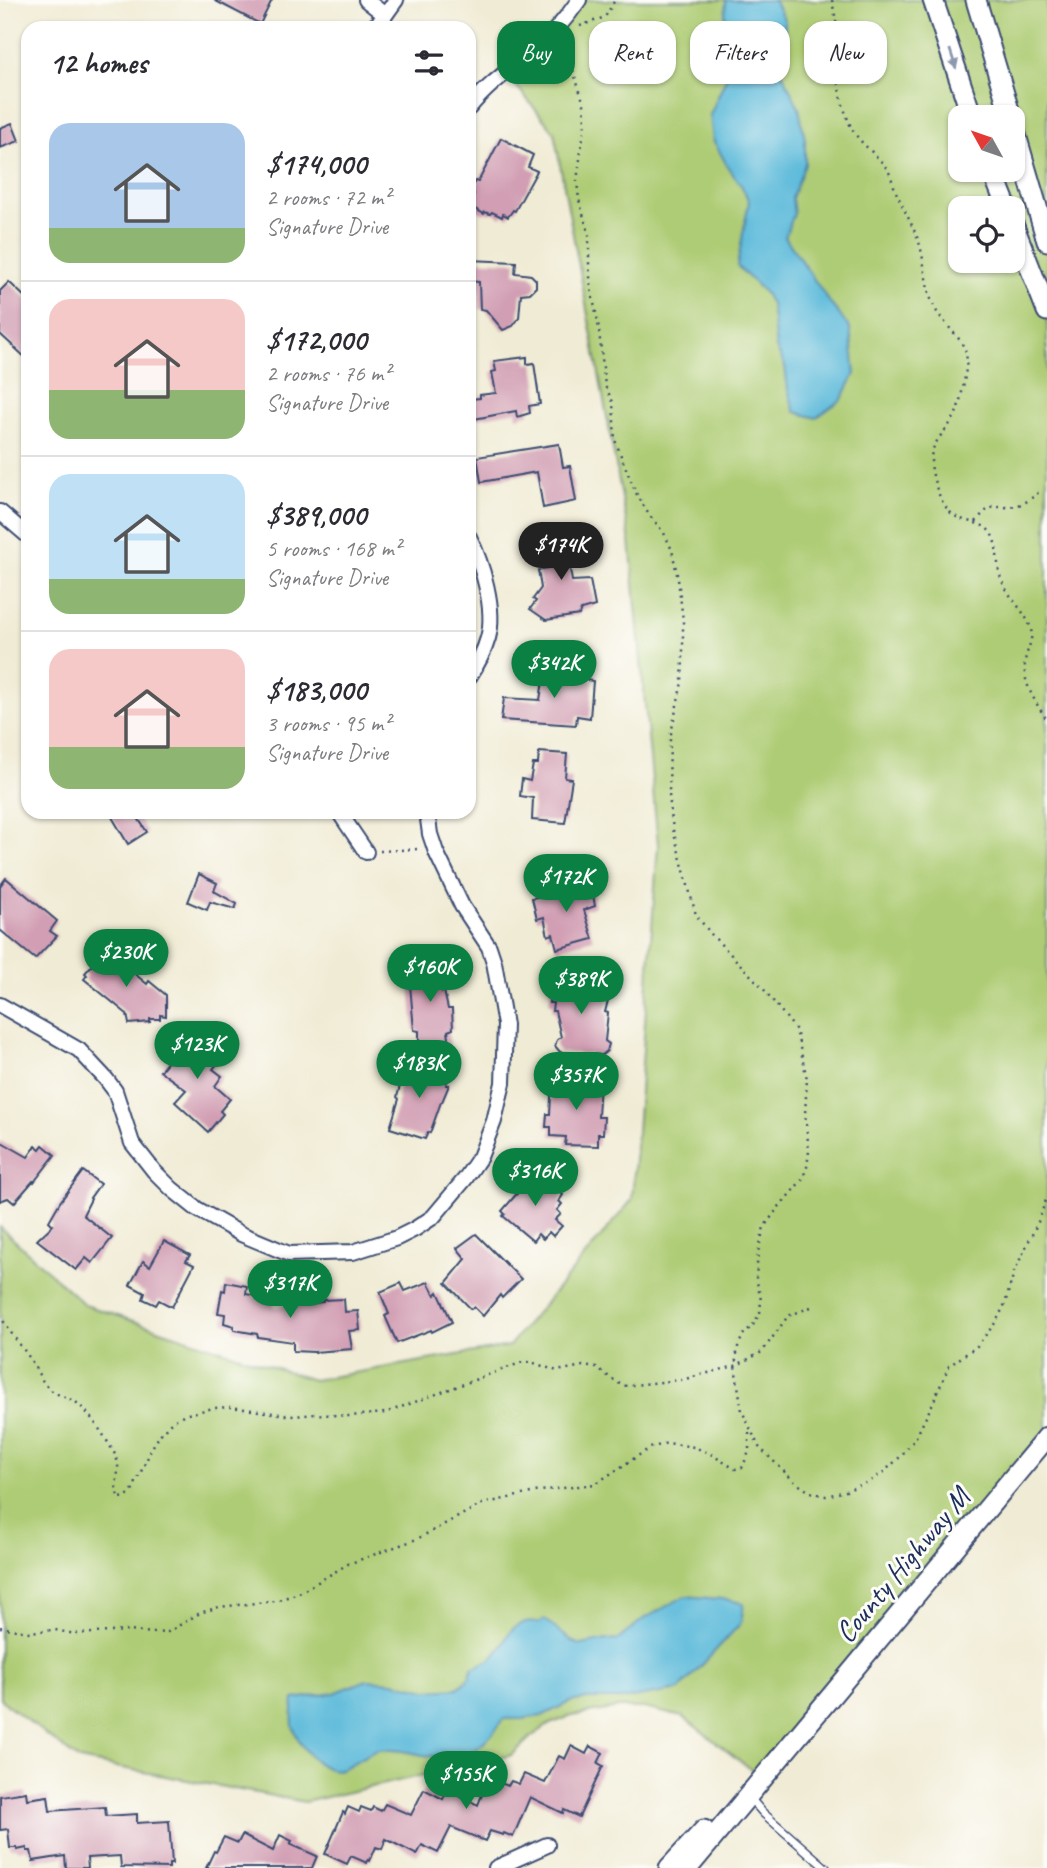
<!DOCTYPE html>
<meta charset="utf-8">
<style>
:root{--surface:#fff;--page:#f7f7f7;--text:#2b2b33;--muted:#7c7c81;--line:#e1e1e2;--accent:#0b8043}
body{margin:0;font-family:Caveat,sans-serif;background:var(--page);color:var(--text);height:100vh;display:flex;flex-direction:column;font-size:26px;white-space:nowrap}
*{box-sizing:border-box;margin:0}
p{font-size:23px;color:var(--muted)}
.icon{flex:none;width:38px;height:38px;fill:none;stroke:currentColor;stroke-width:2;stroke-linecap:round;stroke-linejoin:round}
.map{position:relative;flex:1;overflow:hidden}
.details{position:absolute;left:21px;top:21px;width:455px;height:798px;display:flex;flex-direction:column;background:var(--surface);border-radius:21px;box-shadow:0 2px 5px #0004}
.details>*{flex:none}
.guide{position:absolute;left:497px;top:21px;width:444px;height:63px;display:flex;gap:14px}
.needle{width:46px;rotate:310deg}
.controls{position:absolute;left:948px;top:105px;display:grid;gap:14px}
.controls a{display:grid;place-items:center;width:77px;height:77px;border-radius:14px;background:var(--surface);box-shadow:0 2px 5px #0004;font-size:35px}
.price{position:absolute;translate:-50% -60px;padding:0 16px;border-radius:24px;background:var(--accent);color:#fff;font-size:23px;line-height:46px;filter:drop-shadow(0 2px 4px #0008)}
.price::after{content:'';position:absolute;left:50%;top:42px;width:21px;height:16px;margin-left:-10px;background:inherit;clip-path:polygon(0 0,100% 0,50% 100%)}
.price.selected{background:#222;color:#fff}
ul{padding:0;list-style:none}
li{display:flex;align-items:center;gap:21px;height:175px;padding:0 28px}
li+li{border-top:2px solid var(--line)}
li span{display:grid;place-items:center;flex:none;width:196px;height:140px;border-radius:21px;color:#555}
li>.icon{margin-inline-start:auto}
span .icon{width:84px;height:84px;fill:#fffc;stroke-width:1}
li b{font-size:30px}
h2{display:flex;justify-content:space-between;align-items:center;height:84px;padding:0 28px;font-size:30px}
.tag{padding:0 24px;border-radius:21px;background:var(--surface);box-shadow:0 2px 5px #0004;font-size:24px;line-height:63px}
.tag.selected{background:var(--accent);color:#fff}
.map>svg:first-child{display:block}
.green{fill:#aecc74;stroke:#647e69;stroke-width:2;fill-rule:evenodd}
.water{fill:#5cbada;stroke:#3c749c;stroke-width:2}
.building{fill:#d19eb3}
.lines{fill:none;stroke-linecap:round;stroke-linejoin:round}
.lane-casing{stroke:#3b4b70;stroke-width:10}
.street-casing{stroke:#3b4b70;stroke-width:18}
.secondary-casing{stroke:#3b4b70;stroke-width:23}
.path{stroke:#3b4b70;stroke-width:2.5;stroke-dasharray:2 5;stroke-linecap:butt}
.lane{stroke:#fff;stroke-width:7}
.street{stroke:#fff;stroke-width:14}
.secondary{stroke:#fff;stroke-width:19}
.oneway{fill:#8d97ae}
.labels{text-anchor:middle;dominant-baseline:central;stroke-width:6;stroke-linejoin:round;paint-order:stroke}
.street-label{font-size:30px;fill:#1b2f5e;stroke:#fdfcf7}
</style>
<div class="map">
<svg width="1047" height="1868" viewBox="0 0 1047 1868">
<rect width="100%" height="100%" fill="#fdfcf7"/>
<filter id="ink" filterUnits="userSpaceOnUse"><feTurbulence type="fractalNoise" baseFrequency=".0143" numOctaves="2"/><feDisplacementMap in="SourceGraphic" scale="14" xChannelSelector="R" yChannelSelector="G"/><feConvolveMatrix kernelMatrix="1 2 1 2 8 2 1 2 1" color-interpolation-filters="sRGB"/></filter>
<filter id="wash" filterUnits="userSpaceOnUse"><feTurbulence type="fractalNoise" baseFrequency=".00686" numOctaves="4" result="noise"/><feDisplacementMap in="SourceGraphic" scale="28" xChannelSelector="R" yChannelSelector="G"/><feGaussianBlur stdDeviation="1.57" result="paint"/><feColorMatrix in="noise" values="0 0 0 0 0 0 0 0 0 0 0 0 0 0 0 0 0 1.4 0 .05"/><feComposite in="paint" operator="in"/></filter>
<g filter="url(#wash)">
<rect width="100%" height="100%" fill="#f0ebd4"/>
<!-- green -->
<path class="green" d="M579,0h468v1437l-286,340 -78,-60 -39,-9h-25l-48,8 -21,8 -19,13 -19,18 -207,47 -226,-42 -79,-61v-472l85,78 228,75 196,-34 123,-146 26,-355 -28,-304 -76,-409 -49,-60zM961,117h52v53h-52zM961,208h52v53h-52z"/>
<!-- water -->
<g class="water">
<path d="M726,0h48l11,21v29l-5,18 19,40 6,31v25l-13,34 2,16 -9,23 46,67 19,24 5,46 -13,25 -26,19 -21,-6 -7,-22 -3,-24 -9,-18 -5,-44 -6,-11 -28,-27 12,-65 -8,-16 -12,-16 -16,-29 -3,-25 22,-51 -7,-49z"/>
<path d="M685,1596l37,3 22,4 -3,20 -62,67 -53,9h-39l-17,3 -28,14 -19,3h-19c-26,34 -37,43 -81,36 -15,-3 -28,-6 -43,-5 -14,2 -26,15 -39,19 -21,6 -43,-25 -48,-43 -1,-8 0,-19 1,-27l40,-6 33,-13 27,2 33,8 31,-2 11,-10 3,-10c6,-3 16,-6 21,-11 18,-17 11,-38 47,-34l4,-4 29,23 8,3 26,-5 12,-1 23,-19z"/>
</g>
<g id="blocks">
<!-- building -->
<g class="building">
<path d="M214,0h58l-12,24z"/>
<path d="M12,123l7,18 -19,7v-20z"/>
<path d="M501,138l32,17 -5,12 9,4 -22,40 -2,-1 -5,7 -5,-3 -1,3 -10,-5 -2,2 -5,-2 -1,2 -15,-8 5,-12 -5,-2 6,-11 3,1z"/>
<path d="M469,260l47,2 -1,11 16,2 5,5v7l-6,6 -9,1 -2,24 -6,8 -10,4 -17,-20 -6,-1 -1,-27 -10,-1z"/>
<path d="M9,282l19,18v60l-28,-26v-43z"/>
<path d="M527,357v7l7,-1 6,41 -11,2 1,7 -13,4 -1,-6 -42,8 -3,-20 9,-1v-3l16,-2 -4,-21 4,-1 -2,-10z"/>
<path d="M559,444l4,23 7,-1 6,35 -33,7 -6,-36 -56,10 -4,-25z"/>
<path d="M547,534l9,7 25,-7 2,13 -16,5 5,29 18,-1 5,26 -14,4 -2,5 -33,5 -16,-11 6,-8 -3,-2 8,-11 -3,-18 15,-3 -18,-14z"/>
<path d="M545,668l36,3 -1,8 13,2 -3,37 -13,-2 -1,9 -75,-5 3,-22 36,2z"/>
<path d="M539,752l28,2 -2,24 7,1 -7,44 -33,-3 1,-22 -13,-2 2,-17 8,2 3,-17h5z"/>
<path d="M109,812h25l13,20 -19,12z"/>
<path d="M199,874l18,9 -3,8 23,13 -2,5 -25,-7 -3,8 -19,-8z"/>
<path d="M6,878l51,43 -7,10 7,5 -22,23 -35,-29v-44z"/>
<path d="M558,881l23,12 11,-4 3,17 -11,4 9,29 -36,10 -4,-15 -5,2 -4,-19 -7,2 -5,-21 15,-3z"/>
<path d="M108,947l20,16 -3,3 22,18 2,-3 17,14v21l-6,-1v4h-10v3l-21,2 -2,-10 -43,-35 3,-4 -2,-2z"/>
<path d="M441,961l1,31 2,-1 4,18h4l1,20 -5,2 2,15 -31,1v-16l-5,-1 -6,-68z"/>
<path d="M570,978l28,3v5l8,2 4,5 -5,19 3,1 -3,28 4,3 -2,7 -5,4 -42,-3 -5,-6 2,-6 4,-3 -6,-26h-3l1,-8h-4l3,-21 16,2z"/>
<path d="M191,1033l31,25 -9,11 9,7 -7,10 15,13 -10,12 3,3 -15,18 -33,-30 11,-12 -26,-19z"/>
<path d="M407,1062l41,14 -2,9h3l-7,17h-1l-11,31 -2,-1 -3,7 -35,-11 9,-29 -2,-2 3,-11h-3l5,-14 2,1z"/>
<path d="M552,1080l48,2 -2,35h6l-1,17h-5v12l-33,-1 1,-8 -15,-1v-9h-5l1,-13h3z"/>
<path d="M0,1141l28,16 8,-11 4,3 3,-4 12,10 -21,27 -1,-1 -19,22 -6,-5 -8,3z"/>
<path d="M529,1170l15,13 2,-3 17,15 -4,6 3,3 -5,6 4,4 -6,6 7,6 -9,10 -4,-4 -6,7 -5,-5 -5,7 -30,-25 2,-2 -3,-3 18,-21 -4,-4z"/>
<path d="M83,1171l17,13 -10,14 1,1 -8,16 29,23 -20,25 -6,-5 -10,12 -39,-30 16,-15 -4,-4 11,-19z"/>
<path d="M476,1234l45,45 -19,19 -2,-3 -17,21 -9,-9 -3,2 -25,-26 20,-24 -9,-11z"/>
<path d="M164,1241l26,14 -4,6 8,4 -22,42 -13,-7 -3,5 -13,-6 2,-6 -15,-8 13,-24 7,5z"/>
<path d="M226,1282l21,4 -1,8 28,6v7l49,-5v-2l21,-1 1,13 13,-1 2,19 -11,1 3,18 -38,3 -21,-1v-9l-35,-5 -1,-3 -23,-4v-4l-10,-3 1,-9 -7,-1 4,-23 3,1z"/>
<path d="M428,1282l7,13 3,-3 14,30 -20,10 -1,-2 -34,13 -12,-27 4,-2 -9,-22 21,-9 4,8z"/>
<path d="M571,1746l15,8 4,-8 13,7 -5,10 5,3 -24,51 -15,-7 -1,3 -33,-16 -17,40 -9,-4 -1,2 -13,-4 -5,10 -34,-14 -13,26 -16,-8 -5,10 -31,-16 -4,10 -6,-2 -6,14 -2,-1 -1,3 -16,-7 -4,8 -22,-10 18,-42 2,2 3,-7 11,5 2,-5 10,4 2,-4 8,4 4,-7 26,11 13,-26 19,10 4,-9 31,15 9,-23 12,5 2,-4 7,3 3,-5 8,3 5,-10 21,9 14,-27 6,3z"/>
<path d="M26,1792l1,7 21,-3 2,15 55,-4 1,9 31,-2v9l32,-2 3,43h-3v4l-48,-1 -1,-11 -33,2 1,10h-22l-1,-12 -32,5 -2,-10h-4v-3l-10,2v-2h-7l-2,-19 -8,1v-34z"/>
<path d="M242,1835l31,16 7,-16 12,6 -2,3 27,12 -5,12h-106l8,-17 2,1 8,-15 14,6z"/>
</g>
</g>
</g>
<g filter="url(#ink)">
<use href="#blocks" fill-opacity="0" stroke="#3b4b70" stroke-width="2"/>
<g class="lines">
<defs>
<path id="lane" d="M750,1798l13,15 63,55"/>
<g id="street">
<path d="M366,0l19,15"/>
<path d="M371,28l10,-7 15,-21"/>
<path d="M469,108c20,-25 46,-42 70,-62 15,-13 29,-30 40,-46"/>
<path d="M0,512l28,24"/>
<path d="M469,537c13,26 27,72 19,101 -4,14 -11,27 -19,39"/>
<path d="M339,812l27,40"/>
<path d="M0,1005l79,45 27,29 9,12 17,52 22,28 18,18 25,20 44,25 48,20 64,-2 44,-14 18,-9 18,-12 32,-38 15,-22 14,-36 9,-38 2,-58 -11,-63 -5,-15 -27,-41 -26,-54 -6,-18 -3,-22"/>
<path d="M496,1868l51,-23"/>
</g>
<g id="secondary">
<path d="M933,0l39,117"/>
<path d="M976,0l35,117"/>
<path d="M1013,125l34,116"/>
<path d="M992,170l15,38"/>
<path d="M1013,224l34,87"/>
<path d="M669,1868l35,-38"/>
<path d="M688,1868l359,-431"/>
</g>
</defs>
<!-- lane casing -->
<use href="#lane" class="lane-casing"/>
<!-- street casing -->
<use href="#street" class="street-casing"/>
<!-- secondary casing -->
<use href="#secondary" class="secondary-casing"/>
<!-- path -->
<g class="path">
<path d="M832,0c2,12 5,24 7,37 1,10 -2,20 -2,31 -1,16 8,47 15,61 9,16 25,25 35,40 5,7 6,17 10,25 7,16 16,32 22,48 6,19 6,44 14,62 7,18 26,29 33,48 3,11 -6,56 -12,66 -8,13 -23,25 -23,41 0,17 9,48 24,57 12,8 29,4 37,19 7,13 4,32 10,46 7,17 22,29 28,45 5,13 -4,24 -5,36 -3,21 11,41 22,58"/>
<path d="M580,26l25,-9 10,-17"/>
<path d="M572,36l-3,22 15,46 1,18 -8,59 2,19 10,35v29l2,25 7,33 7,64 8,16 2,38 8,21 13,32 13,22 15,18 8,17 6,29 5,41v37l-1,25 -12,56 -1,57 4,35 23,85 15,19 51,53 34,43 11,49 -2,35 4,37 -2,16 -5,13 -24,28 -14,19 -6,25 -2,26 5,22 -1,13 -7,12 -10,10 -5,12 -3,19 7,45 17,36 36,35 15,10 16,4 20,-5 24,-10 15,-10 15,-14 15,-18 16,-32 18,-41 28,-20 19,-24 9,-18 9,-32 24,-50 9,-25"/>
<path d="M976,522c18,-25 23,-9 45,-18 7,-2 13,-8 19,-13"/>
<path d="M380,851l39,-2"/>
<path d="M0,1315c8,16 21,30 31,45 6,10 11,24 21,31 8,5 17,7 25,12 13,10 28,34 36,48 12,19 -2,30 6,47l7,-1 6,-6 21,-45 9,-14 8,-9 13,-8 31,-7 17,-1 63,9 21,-2 34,2 36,-3 138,-51h8l26,9 26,-5 13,2 27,18 58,-6 54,-14 27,-14 26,-36 23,-9"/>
<path d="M0,1627l27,5 28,-2 20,4 53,-3 28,2 12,-1 32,-19 19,-6 57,-6 25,-9 47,-28 69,-25 65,-35 58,-13 55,-7 55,-36 17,-5 27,4 15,6 26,16 7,-1 7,-16v-21"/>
</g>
<!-- lane -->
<use href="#lane" class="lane"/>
<!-- street -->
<use href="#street" class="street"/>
<!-- secondary -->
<use href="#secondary" class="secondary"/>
</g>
<!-- one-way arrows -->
<defs><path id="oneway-solid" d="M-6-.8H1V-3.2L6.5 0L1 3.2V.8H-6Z" transform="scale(1.75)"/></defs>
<use class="oneway" href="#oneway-solid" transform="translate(953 59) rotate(72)"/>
</g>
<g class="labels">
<!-- street labels -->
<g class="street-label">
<text transform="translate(902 1565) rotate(-50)">County Highway M</text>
</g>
</g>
</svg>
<div class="controls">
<a><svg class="needle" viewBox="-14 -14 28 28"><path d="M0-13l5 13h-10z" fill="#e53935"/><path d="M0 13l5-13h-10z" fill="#7c7c81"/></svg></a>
<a><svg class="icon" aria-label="locate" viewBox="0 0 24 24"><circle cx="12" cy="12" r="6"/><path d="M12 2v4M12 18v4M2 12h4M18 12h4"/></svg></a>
</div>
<b class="price selected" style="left:561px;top:582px">$174K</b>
<b class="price" style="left:554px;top:700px">$342K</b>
<b class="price" style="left:566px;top:914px">$172K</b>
<b class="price" style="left:126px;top:989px">$230K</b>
<b class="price" style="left:430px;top:1004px">$160K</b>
<b class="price" style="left:581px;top:1016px">$389K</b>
<b class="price" style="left:197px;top:1081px">$123K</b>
<b class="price" style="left:419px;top:1100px">$183K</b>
<b class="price" style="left:576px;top:1112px">$357K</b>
<b class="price" style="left:535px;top:1208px">$316K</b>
<b class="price" style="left:290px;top:1320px">$317K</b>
<b class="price" style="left:466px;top:1811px">$155K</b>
<div class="guide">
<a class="tag selected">Buy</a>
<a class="tag">Rent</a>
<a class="tag">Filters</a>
<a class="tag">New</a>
</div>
<section class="details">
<h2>12 homes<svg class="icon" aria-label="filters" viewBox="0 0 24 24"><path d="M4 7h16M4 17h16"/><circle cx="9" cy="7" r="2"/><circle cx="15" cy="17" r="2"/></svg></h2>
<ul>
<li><span style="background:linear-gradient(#a9c7e8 75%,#8fb573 0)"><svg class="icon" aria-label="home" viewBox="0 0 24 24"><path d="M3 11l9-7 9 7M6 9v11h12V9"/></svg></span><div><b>$174,000</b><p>2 rooms · 72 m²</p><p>Signature Drive</p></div></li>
<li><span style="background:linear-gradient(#f6c9c9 65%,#8fb573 0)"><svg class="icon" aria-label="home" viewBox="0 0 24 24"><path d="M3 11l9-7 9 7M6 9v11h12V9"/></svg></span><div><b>$172,000</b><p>2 rooms · 76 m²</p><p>Signature Drive</p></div></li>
<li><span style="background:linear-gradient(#bfe0f5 75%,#8fb573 0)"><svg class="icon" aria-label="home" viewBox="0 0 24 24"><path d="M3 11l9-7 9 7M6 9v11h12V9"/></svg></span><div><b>$389,000</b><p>5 rooms · 168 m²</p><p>Signature Drive</p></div></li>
<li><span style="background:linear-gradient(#f6c9c9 70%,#8fb573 0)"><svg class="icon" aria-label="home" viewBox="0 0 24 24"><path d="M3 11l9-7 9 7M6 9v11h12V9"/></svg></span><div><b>$183,000</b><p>3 rooms · 95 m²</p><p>Signature Drive</p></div></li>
</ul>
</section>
</div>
